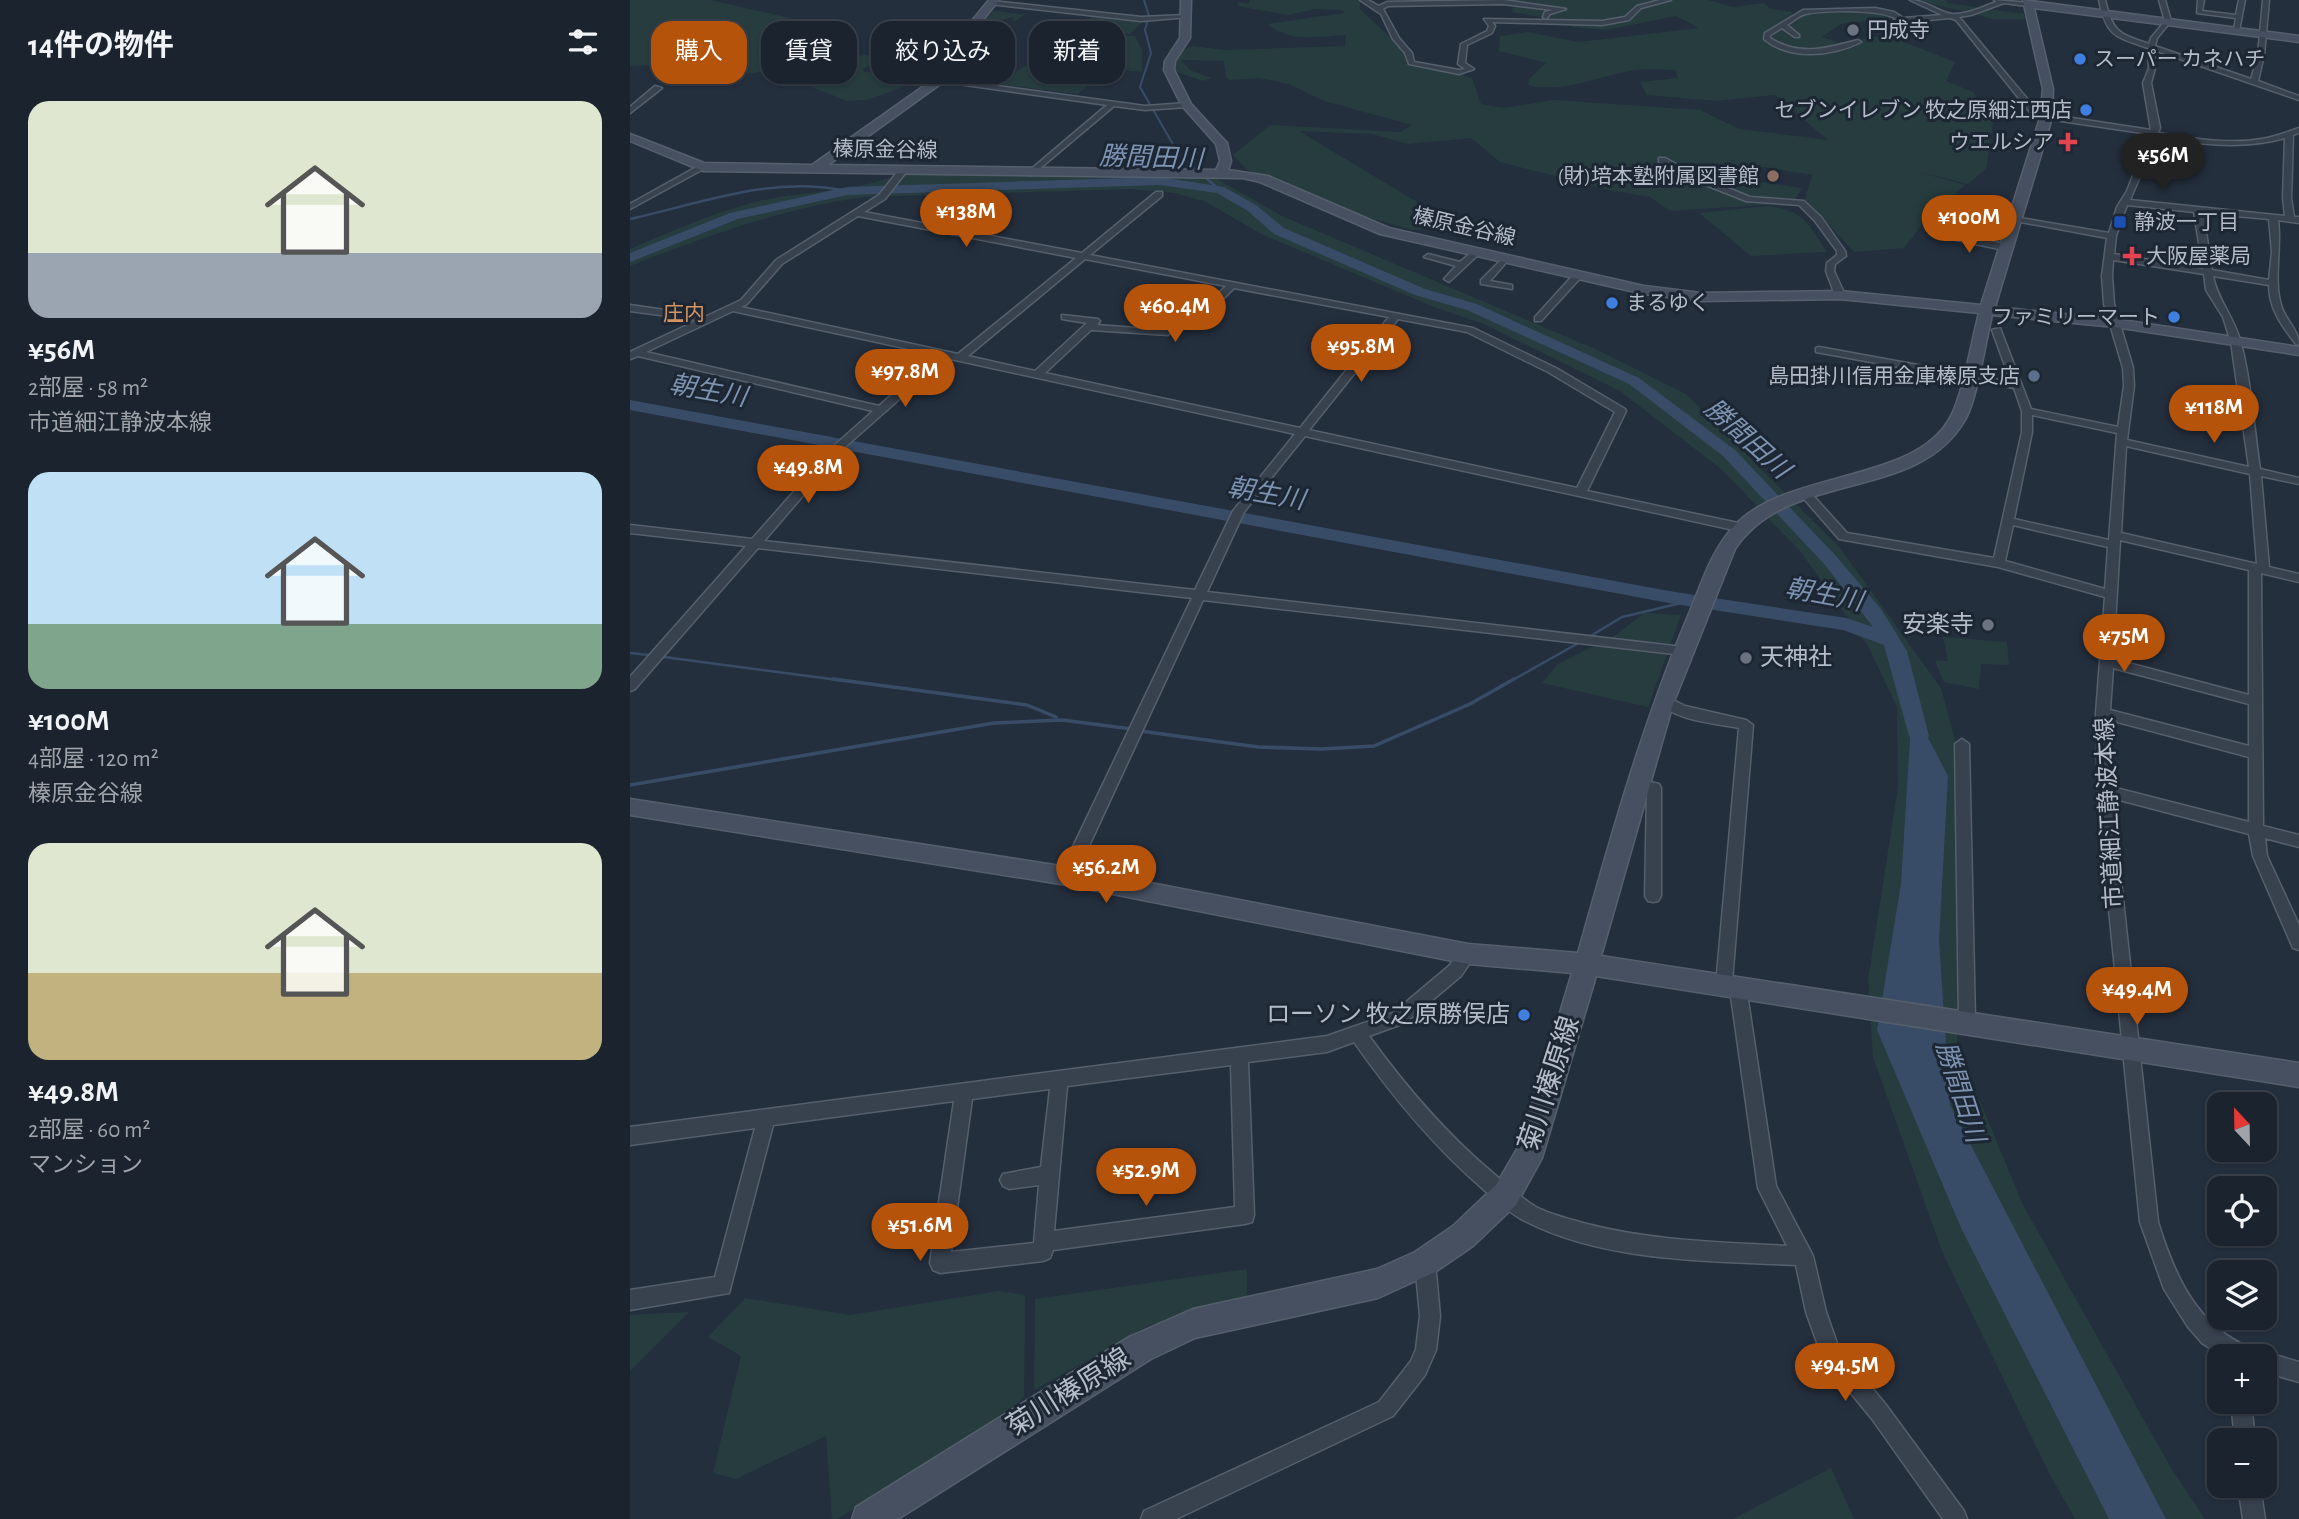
<!DOCTYPE html>
<html lang="ja">
<meta charset="utf-8">
<style>
:root{--surface:#1b232e;--page:#282f3a;--text:#f1f3f6;--muted:#a0a4aa;--line:#39404a;--accent:#b45309}
body{margin:0;font-family:"Alegreya Sans","Noto Sans JP",sans-serif;background:var(--page);color:var(--text);height:100vh;display:flex;flex-direction:column;font-size:26px;white-space:nowrap}
*{box-sizing:border-box;margin:0}
p{font-size:23px;color:var(--muted)}
.icon{flex:none;width:38px;height:38px;fill:none;stroke:currentColor;stroke-width:2;stroke-linecap:round;stroke-linejoin:round}
.map{position:relative;flex:1;overflow:hidden}
.sheet{display:flex;flex-direction:column;background:var(--surface);width:630px}
.sheet>*{flex:none}
.hud{position:absolute;left:21px;top:21px;width:665px;height:63px;display:flex;gap:14px}
.needle{width:46px;rotate:338deg}
.fabs{position:absolute;left:1577px;top:1092px;display:grid;gap:14px}
.fabs a{display:grid;place-items:center;width:70px;height:70px;border-radius:14px;background:var(--surface);box-shadow:0 2px 5px #0004,0 0 0 2px var(--line);font-size:35px}
.price{position:absolute;translate:-50% -60px;padding:0 16px;border-radius:24px;background:var(--accent);color:#fff;font-size:23px;line-height:46px;filter:drop-shadow(0 2px 4px #0008)}
.price::after{content:'';position:absolute;left:50%;top:42px;width:21px;height:16px;margin-left:-10px;background:inherit;clip-path:polygon(0 0,100% 0,50% 100%)}
.price.selected{background:#222;color:#fff}
ul{padding:0;list-style:none}
li{display:grid;align-content:center;gap:14px;height:371px;padding:0 28px}
li span{display:grid;place-items:center;height:217px;border-radius:21px;color:#555}
li>.icon{margin-inline-start:auto}
span .icon{width:126px;height:126px;fill:#fffc;stroke-width:1}
li b{font-size:30px}
h2{display:flex;justify-content:space-between;align-items:center;height:84px;padding:0 28px;font-size:30px}
.chip{padding:0 24px;border-radius:21px;background:var(--surface);box-shadow:0 2px 5px #0004,0 0 0 2px var(--line);font-size:24px;line-height:63px}
.chip.selected{background:var(--accent);color:#fff}
main{display:flex;flex:1;min-height:0}
.map>svg:first-child{display:block}
.green{fill:#263c3f}
.water{fill:#394c67}
.lines{fill:none;stroke-linecap:round;stroke-linejoin:round}
.stream-far2{stroke:#394c67;stroke-width:2}
.stream-far1{stroke:#394c67;stroke-width:2.5}
.stream{stroke:#394c67;stroke-width:3.5}
.river{fill:#394c67;fill-rule:evenodd}
.street-casing{stroke:#565f6c;stroke-width:3}
.secondary-casing{stroke:#565f6c;stroke-width:3}
.street{fill:#38414e;fill-rule:evenodd}
.secondary{fill:#465061;fill-rule:evenodd}
.worship-dot{fill:#6b7280;stroke:#1d2633;stroke-width:2.5}
.shop-dot{fill:#3f7fe0;stroke:#1d2633;stroke-width:2.5}
.health-dot{fill:#e0444e;stroke:#1d2633;stroke-width:2.5}
.education-dot{fill:#8d6e63;stroke:#1d2633;stroke-width:2.5}
.transit-dot{fill:#1a4fb4;stroke:#1d2633;stroke-width:2.5}
.service-dot{fill:#5c6f8a;stroke:#1d2633;stroke-width:2.5}
.labels{text-anchor:middle;dominant-baseline:central;stroke-width:6;stroke-linejoin:round;paint-order:stroke}
.far-poi-label{font-size:21px;fill:#b4bcc9;stroke:#1d2633;text-anchor:start}
.far-street-label{font-size:21px;fill:#b4bcc9;stroke:#1d2633}
.far-neighbourhood-label{font-size:21px;fill:#d59563;stroke:#1d2633}
.poi-label{font-size:24px;fill:#b4bcc9;stroke:#1d2633;text-anchor:end}
.street-label{font-size:24px;fill:#b4bcc9;stroke:#1d2633}
.water-label{font-size:26px;font-style:italic;fill:#7c92b1;stroke:#1d2633}
.near-street-label{font-size:28px;fill:#b4bcc9;stroke:#1d2633}
</style>
<main>
<section class="sheet">
<h2>14件の物件<svg class="icon" aria-label="filters" viewBox="0 0 24 24"><path d="M4 7h16M4 17h16"/><circle cx="9" cy="7" r="2"/><circle cx="15" cy="17" r="2"/></svg></h2>
<ul>
<li><span style="background:linear-gradient(#dfe7d0 70%,#9aa5b1 0)"><svg class="icon" aria-label="home" viewBox="0 0 24 24"><path d="M3 11l9-7 9 7M6 9v11h12V9"/></svg></span><div><b>¥56M</b><p>2部屋 · 58 m²</p><p>市道細江静波本線</p></div></li>
<li><span style="background:linear-gradient(#bfe0f5 70%,#7fa58c 0)"><svg class="icon" aria-label="home" viewBox="0 0 24 24"><path d="M3 11l9-7 9 7M6 9v11h12V9"/></svg></span><div><b>¥100M</b><p>4部屋 · 120 m²</p><p>榛原金谷線</p></div></li>
<li><span style="background:linear-gradient(#dfe7d0 60%,#c2b280 0)"><svg class="icon" aria-label="home" viewBox="0 0 24 24"><path d="M3 11l9-7 9 7M6 9v11h12V9"/></svg></span><div><b>¥49.8M</b><p>2部屋 · 60 m²</p><p>マンション</p></div></li>
</ul>
</section>
<div class="map">
<svg width="1669" height="1519" viewBox="0 0 1669 1519">
<rect width="100%" height="100%" fill="#242f3e"/>
<!-- green -->
<g class="green">
<path d="M0,0h80l97,22 7,29 -44,7 -8,14 -48,6 -10,-15 -74,3z"/>
<path d="M620,0h111l-2,8 56,53 57,17 9,26 23,4 50,-8 146,10 39,19 89,11 -53,-45 -60,6 -68,-6 -7,-13 38,-4 -3,-8c-18,-1 -37,-2 -55,3 -32,7 -59,20 -92,12l1,-6 17,-16 -47,-12 1,-15 27,-4 52,10 120,-14 -23,-12 -70,14 -33,-3 -16,-7 -45,-8 1,-8 -47,-4h242l25,7 31,-4 7,6 22,3 -7,10 -22,12 1,7 22,11 7,-1 -18,-8 -7,-8 20,-9 16,-13 65,-3 24,8 -53,6 -19,13 19,6 45,-8 69,27 -9,19 27,11 20,31 -7,46 -18,15 -52,-13 49,14 -41,37 -20,26 -50,4 -49,-53 7,-24 -48,-8 -28,4 15,10 51,7 -9,15 -123,8 -20,-14 -41,-7 -109,-28 -29,-24 -63,6 -36,-10 -73,-3 133,80 60,13 -80,6 -62,-18 -103,-42 -14,-15 37,-30 130,7 12,-7 -88,-24 -35,-17 -30,-6 -30,2 -3,-3 -2,-16 -43,-1 9,10 21,8 -8,3 -32,-11 9,-19 13,-5 31,4 121,-4 1,-11c-29,1 -53,9 -79,-11l78,-11 -3,-3 -27,-1 -27,6 -51,-9 1,-4 10,2z"/>
<path d="M1287,0h29l1,3 77,11 2,5h-33z"/>
<path d="M363,11l32,3 -9,7 -4,-1 2,-3 -15,3 3,5 -5,7 -26,7z"/>
<path d="M464,16l49,5 -13,13 -54,-7z"/>
<path d="M449,31l56,5 7,14v22l-30,-3 -35,25 -79,-10z"/>
<path d="M241,55l19,2 -27,11 1,4 47,3 6,7 -50,18 -20,1 -35,-14 4,-8 -18,-10 40,-13z"/>
<path d="M273,173l307,2 72,41 311,132 93,46 154,154 101,140 20,74 -4,284 66,159 148,263 34,51h-130l-25,-44 -107,-221 -70,-197 -5,-77 30,-193 -1,-80 -29,-61 -68,-95 -79,-82 -101,-78 -136,-67 -50,-17 -173,-73 -55,-32 -31,-9 -44,-4 -266,8c-82,11 -158,39 -235,69v-17c39,-17 79,-34 121,-46 50,-13 105,-10 152,-30z"/>
<path d="M1137,206c37,4 41,17 60,46l-76,4 -52,-43z"/>
<path d="M1014,613l37,2 -33,92 -106,-24 16,-19 58,-29z"/>
<path d="M1313,637l64,5 2,23 -28,-1 -2,25 -35,-7 -9,-21h13z"/>
<path d="M617,1269v27l-99,30 -114,64 1,-91z"/>
<path d="M369,1291l26,4 -1,102 -54,50 -134,72h-4l-6,-83 -90,43 -23,-6 28,-117 -33,-19 37,-39 105,17z"/>
<path d="M59,1312l-59,59v-56z"/>
<path d="M1201,1468l23,51h-121z"/>
</g>
<!-- water -->
<path class="water" d="M1282,707l36,69 -9,164 11,165 216,414h-57l-147,-289 -85,-200 24,-146z"/>
<g class="lines">
<!-- stream-far2 -->
<path class="stream-far2" d="M514,0l5,16 -4,14 6,23 -11,34 38,66 23,21"/>
<!-- stream-far1 -->
<g class="stream-far1">
<path d="M569,172l21,18"/>
<path d="M0,219c73,-16 142,-44 217,-28"/>
<path d="M959,637l33,-20 68,-16"/>
<path d="M0,653l19,2"/>
<path d="M34,657l182,24"/>
<path d="M881,681l71,-40"/>
</g>
<!-- stream -->
<g class="stream">
<path d="M203,679l194,26 29,12"/>
<path d="M510,731l118,16 64,2 52,-3 96,-42 44,-25"/>
<path d="M0,785l364,-62 68,-3 70,9"/>
</g>
<!-- river -->
<path class="river" d="M530,177l64,10 32,18 28,23 141,61 52,15 162,74 96,72 102,107 44,52 26,42 22,85 -3,5h-14l-3,-5 -25,-91 -41,-15 -174,-27 -1039,-193v-10l1039,191 177,27 27,9 -48,-62 -102,-109 -94,-72 -162,-74 -52,-15 -141,-61 -26,-23 -31,-18 -57,-8 -313,10 -109,24 -108,43v-9l100,-40 117,-26z"/>
<defs>
<g id="street">
<path d="M730,0h8l11,6 8,-4 116,-2 63,9 -16,5 -4,5 -3,-2 2,-5 8,-2 -50,-6 -115,2 -5,3 16,29 13,15 2,9 45,8 6,-1 -7,-5 3,-20 26,-13 2,-5 -5,-7 118,2 23,-4 12,-11 23,-6h11l-30,8 -12,12 -27,5 -110,-3 3,4 -3,7 -25,12 -2,18 9,6 -15,5 -50,-10 -4,-11 -12,-14 -12,-25z"/>
<path d="M1280,0c16,0 28,12 42,14 15,1 30,-7 44,-12l-2,-2 36,3 -2,3 -24,-3 -33,12 -12,2 80,96 112,17 -8,-47 6,-15 -1,-20c-34,-12 -41,-11 -49,-48h6c8,33 13,33 44,44l2,-6 14,-17 -6,-21h6l6,21 -14,17 -2,8 96,33 7,-24 5,-55h6l-5,55 -6,26 41,15v4l-145,-50 1,18 -4,15 9,45 -2,5c34,5 69,12 104,6 13,-2 25,-7 37,-11v5l-6,2 -2,63 3,19h5v6l-21,-3c4,28 -5,58 3,85 4,15 18,25 18,40l-3,-1c-14,-18 -27,-35 -27,-59l-56,-9c4,23 21,41 27,64 11,39 14,89 20,129l39,9v6l-38,-8 8,91 30,7v8l-38,-9 2,253 36,9v12l-34,-9 2,18 32,69v25l-6,-2 -40,-92 -4,-22 -137,-36 46,424c17,55 38,103 94,127l3,7h-33l-20,-13 -14,-16 -24,-38 -24,-67 -42,-424 -2,-85 9,-116 -107,-30 -159,-28 -41,-47 2,-2h8l39,43 147,25 28,-126v-21l-8,-23 -198,-36v-4l3,-1 192,35 -19,-52 8,-2 31,81 87,18 6,-41 -1,-18 -19,-64 -2,-28 5,-38 -97,-18 4,-3 95,16 8,-26 10,-16 22,-57 -115,-17 -78,-97 -6,-2 -54,5 -3,-2 3,-2c-13,-10 -73,-9 -90,-5 -6,1 -13,7 -19,11l12,10v2h-4l-13,-9 -12,7v3c29,19 58,10 88,2l3,2c-28,14 -71,19 -97,-3l1,-6 38,-23 72,-2 19,4 9,6 39,-3zM1526,138c44,6 86,12 129,0l-2,60 2,18 -155,-16zM1497,205l67,7 9,57 -89,-15 2,-18zM1573,213l66,6 3,33 -3,28 -57,-10zM1483,260l91,14 2,16 17,27 8,25 18,125 -122,-27 7,-54 -1,-18 -19,-64 -2,-28zM1402,415l85,18 -8,107 -95,-21 18,-87zM1496,446l124,28 7,90 -136,-31zM1383,525l95,22 -3,42 -100,-28zM1490,540l129,30v125l-136,-36zM1483,668l136,36v42l-139,-36zM1480,720l139,37v65l-137,-35z"/>
<path d="M1568,0h6l-2,11 34,4 3,-15h6l-6,31 -5,-1 2,-12 -39,-5z"/>
<path d="M362,1l149,16 45,-2 3,2 -48,4 -151,-17z"/>
<path d="M313,71l2,3 -29,2 -3,-2z"/>
<path d="M309,78l206,28 42,-3 4,2 -4,2 -42,3 -31,-4 -82,69h-3v-4l78,-66 -170,-24z"/>
<path d="M25,86l7,2 -32,25v-6z"/>
<path d="M1029,158h6l29,16 56,23 54,4 17,16 24,34 1,5 -11,8 -1,7 11,24 -2,2 -8,-2 -9,-24 1,-8 10,-8v-4l-22,-30 -16,-16 -53,-4 -58,-23 -29,-16z"/>
<path d="M70,165l7,2 -77,42v-5z"/>
<path d="M269,170l7,2 -21,27 -21,13 218,41 74,-61h6v4l-72,59 383,73 83,40 69,41 1,2 -39,80 156,33 6,4 -6,4 -438,-96 -61,76 -37,80 476,55 6,4 -1,3 -5,1 -480,-55 -128,276 -3,4 -5,2 -5,-2 -3,-4 133,-278 -434,-50 -123,141 -5,2v-14l116,-131 -116,-13v-8l122,14 84,-95 37,-33 -235,-55 -8,3v-7l68,-32 -68,-9v-6l77,11 34,-16 35,-40 103,-65zM228,216l218,42 -118,96 -217,-47 6,-3 35,-40zM455,259l141,27 -36,36 -21,-1 -7,9 -65,-5 3,-4 -2,-2 -36,-4v4l25,4 -52,48 -67,-15zM604,288l155,29 -89,111 -255,-55 46,-43 77,5 7,-9 20,1zM103,311l204,44 -58,51 -233,-54zM768,319l69,13 81,40 67,40 -38,76 -268,-58zM316,358l349,76 -62,77 -38,79 -431,-49 80,-93z"/>
<path d="M1310,231l64,13 4,3 -4,3 -67,-14 -1,-2z"/>
<path d="M843,251l7,2 -31,29 -5,-3 12,-13 -32,-9 4,-3 32,8z"/>
<path d="M875,256l4,3 -19,22 22,4v4l-31,-5v-4z"/>
<path d="M945,273l8,2 -42,46h-6v-4z"/>
<path d="M1033,695l22,11 61,14 7,5 -21,257 6,-2 6,2 2,5 30,199 37,70 13,56 12,34 48,59 78,106 3,8h-24l-71,-100 -49,-60 -17,-47 -10,-47c-87,-4 -192,-3 -271,-44 -16,-8 -29,-21 -42,-32 -50,-43 -91,-93 -129,-147l-27,10 -79,10 6,153 -2,7 -7,2 -192,26 -3,8 -7,3 -103,12 -7,-3 -3,-7 24,-162 -181,24 -44,168 -99,17v-20l85,-13 40,-149 -125,17v-18l697,-91 66,-23 56,-47 13,-17 6,-2 6,2 2,5 -15,22 -56,47 -36,13c37,51 77,98 125,138 13,11 27,24 42,33 15,8 34,12 51,17 65,17 133,18 200,22l-29,-58 -28,-199 -6,3 -6,-2 -2,-5 23,-257c-25,-5 -65,-7 -83,-28l2,-3zM601,1065l4,142 -181,24 13,-145zM420,1089l-9,78 -38,7 -3,6 3,6 6,3 30,-4 -5,58 -83,9 21,-153z"/>
<path d="M1332,739l7,5 6,277 -2,5 -6,3 -6,-3 -2,-5 -4,-277z"/>
<path d="M1006,779l23,5 2,4v108l-3,5 -5,1 -5,-1 -3,-5 2,-104 -16,-4 -2,-4 2,-4z"/>
<path d="M795,1252l7,3 3,7 5,54 -4,34 -11,25 -32,41 -217,103h-35l3,-8 235,-109 32,-41 5,-12 4,-33 -5,-54 3,-7z"/>
<path d="M1634,1352l35,10v20l-35,-10v-16h-8z"/>
<path d="M1601,1402h20l4,38h-20z"/>
<path d="M1608,1486h22l5,33h-22z"/>
</g>
<path id="secondary" d="M359,0h10l-34,42 -26,43 -111,80 388,5 4,-9 -4,-17 -34,-38 -18,-36 1,-9 15,-23 1,-38h10l-1,38 -15,23 -1,9 17,34 36,39 4,18 -3,9 40,6 121,52 255,58 57,7 139,-2 141,14 59,-187 3,-29 -20,-89 276,36v6l-265,-34 19,81 -1,29 -57,189 120,12 184,28v8l-184,-28 -123,-12c-6,25 -15,83 -26,103 -47,86 -178,50 -231,131l-62,155 -72,252 698,107v24l-703,-111 -54,182 -26,47 -43,41 -38,26 -57,26 -183,40 -44,21 -253,160h-46l4,-12 273,-170 64,-28 184,-40 38,-17 38,-26 43,-41 24,-41 52,-171 -104,-9 -401,-79 -437,-70v-16l437,68 401,77 110,9c32,-114 64,-228 110,-337 13,-31 23,-65 46,-90 53,-57 183,-42 217,-110 12,-23 21,-76 28,-103l-139,-14 -139,2 -57,-7 -264,-60 -120,-52 -17,-4 -540,-7 -73,-30v-7l74,29 108,2 119,-84 26,-42z"/>
</defs>
<!-- street casing -->
<use href="#street" class="street-casing"/>
<!-- secondary casing -->
<use href="#secondary" class="secondary-casing"/>
<!-- street -->
<use href="#street" class="street"/>
<!-- secondary -->
<use href="#secondary" class="secondary"/>
</g>
<!-- markers -->
<g class="worship-dot">
<circle cx="1223" cy="30" r="7"/>
<circle cx="1358" cy="625" r="7"/>
<circle cx="1116" cy="658" r="7"/>
</g>
<g class="shop-dot">
<circle cx="1450" cy="59" r="7"/>
<circle cx="1456" cy="110" r="7"/>
<circle cx="982" cy="303" r="7"/>
<circle cx="1544" cy="317" r="7"/>
<circle cx="894" cy="1015" r="7"/>
</g>
<g class="health-dot">
<path d="M1434.5 131.5h7v7h7v7h-7v7h-7v-7h-7v-7h7z"/>
<path d="M1498.5 245.5h7v7h7v7h-7v7h-7v-7h-7v-7h7z"/>
</g>
<circle class="education-dot" cx="1143" cy="176" r="7"/>
<rect class="transit-dot" x="1483" y="215" width="14" height="14" rx="3.5"/>
<circle class="service-dot" cx="1404" cy="376" r="7"/>
<g class="labels">
<!-- far-poi labels -->
<g class="far-poi-label">
<text x="1237" y="30">円成寺</text>
<text x="1464" y="59">スーパー カネハチ</text>
<text x="1442" y="110" text-anchor="end">セブンイレブン 牧之原細江西店</text>
<text x="1424" y="142" text-anchor="end">ウエルシア</text>
<text x="1129" y="176" text-anchor="end">(財)培本塾附属図書館</text>
<text x="1504" y="222">静波一丁目</text>
<text x="1516" y="256">大阪屋薬局</text>
<text x="996" y="303">まるゆく</text>
<text x="1530" y="317" text-anchor="end">ファミリーマート</text>
<text x="1390" y="376" text-anchor="end">島田掛川信用金庫榛原支店</text>
</g>
<!-- far-street labels -->
<g class="far-street-label">
<text transform="translate(255 150) rotate(1)">榛原金谷線</text>
<text transform="translate(834 227) rotate(13)">榛原金谷線</text>
</g>
<!-- far-neighbourhood labels -->
<g class="far-neighbourhood-label">
<text x="54" y="313">庄内</text>
</g>
<!-- poi labels -->
<g class="poi-label">
<text x="1344" y="625">安楽寺</text>
<text x="1130" y="658" text-anchor="start">天神社</text>
<text x="880" y="1015">ローソン 牧之原勝俣店</text>
</g>
<!-- street labels -->
<g class="street-label">
<text transform="translate(1480 813) rotate(-93)">市道細江静波本線</text>
</g>
<!-- water labels -->
<g class="water-label">
<text transform="translate(521 158) rotate(2)">勝間田川</text>
<text transform="translate(78 391) rotate(10)">朝生川</text>
<text transform="translate(1117 439) rotate(42)">勝間田川</text>
<text transform="translate(636 494) rotate(10)">朝生川</text>
<text transform="translate(1194 595) rotate(11)">朝生川</text>
<text transform="translate(1330 1092) rotate(72)">勝間田川</text>
</g>
<!-- near-street labels -->
<g class="near-street-label">
<text transform="translate(920 1084) rotate(-72)">菊川榛原線</text>
<text transform="translate(439 1393) rotate(-32)">菊川榛原線</text>
</g>
</g>
</svg>
<div class="fabs">
<a><svg class="needle" viewBox="-14 -14 28 28"><path d="M0-13l5 13h-10z" fill="#e53935"/><path d="M0 13l5-13h-10z" fill="#a0a4aa"/></svg></a>
<a><svg class="icon" aria-label="locate" viewBox="0 0 24 24"><circle cx="12" cy="12" r="6"/><path d="M12 2v4M12 18v4M2 12h4M18 12h4"/></svg></a>
<a><svg class="icon" aria-label="layers" viewBox="0 0 24 24"><path d="M12 4l9 5-9 5-9-5zM3 14l9 5 9-5"/></svg></a>
<a>+</a>
<a>−</a>
</div>
<b class="price selected" style="left:1533px;top:193px">¥56M</b>
<b class="price" style="left:336px;top:249px">¥138M</b>
<b class="price" style="left:1339px;top:255px">¥100M</b>
<b class="price" style="left:545px;top:344px">¥60.4M</b>
<b class="price" style="left:731px;top:384px">¥95.8M</b>
<b class="price" style="left:275px;top:409px">¥97.8M</b>
<b class="price" style="left:1584px;top:445px">¥118M</b>
<b class="price" style="left:178px;top:505px">¥49.8M</b>
<b class="price" style="left:1494px;top:674px">¥75M</b>
<b class="price" style="left:476px;top:905px">¥56.2M</b>
<b class="price" style="left:1507px;top:1027px">¥49.4M</b>
<b class="price" style="left:516px;top:1208px">¥52.9M</b>
<b class="price" style="left:290px;top:1263px">¥51.6M</b>
<b class="price" style="left:1215px;top:1403px">¥94.5M</b>
<div class="hud">
<a class="chip selected">購入</a>
<a class="chip">賃貸</a>
<a class="chip">絞り込み</a>
<a class="chip">新着</a>
</div>
</div>
</main>
